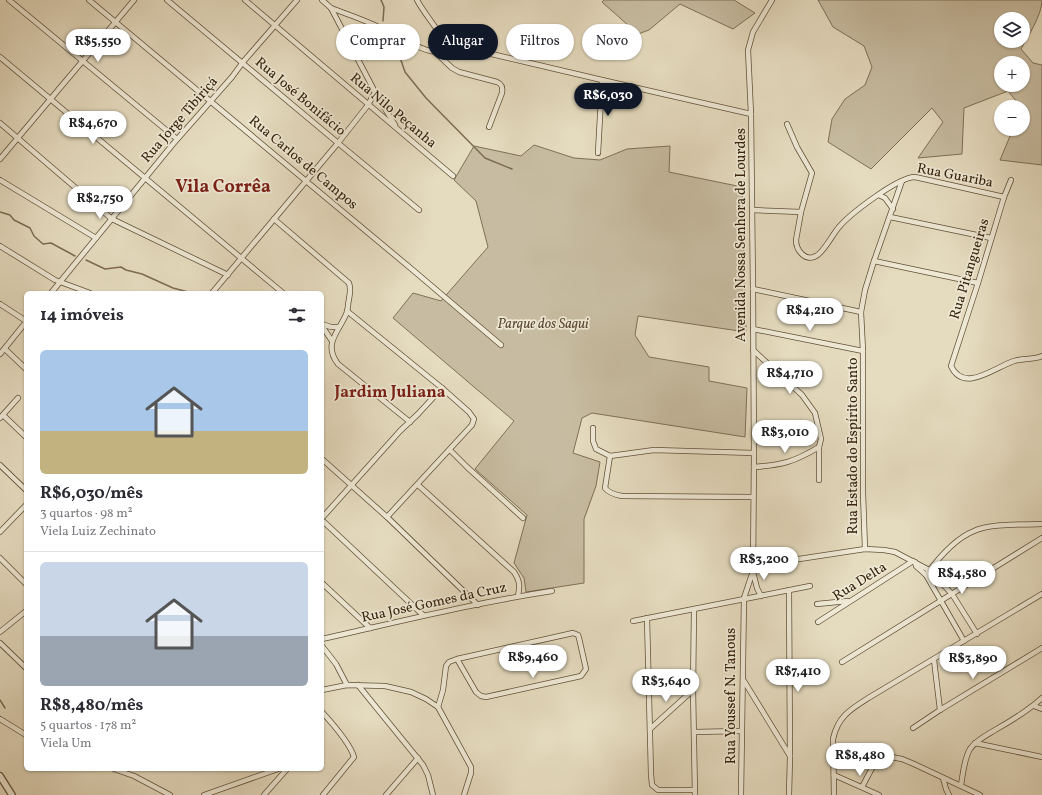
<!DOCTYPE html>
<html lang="pt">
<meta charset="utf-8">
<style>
:root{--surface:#fff;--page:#f7f7f7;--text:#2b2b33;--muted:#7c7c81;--line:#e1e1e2;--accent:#111827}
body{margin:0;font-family:Vollkorn,serif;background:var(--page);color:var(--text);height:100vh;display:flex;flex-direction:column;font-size:15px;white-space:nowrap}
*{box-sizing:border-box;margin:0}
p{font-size:13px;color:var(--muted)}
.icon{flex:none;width:22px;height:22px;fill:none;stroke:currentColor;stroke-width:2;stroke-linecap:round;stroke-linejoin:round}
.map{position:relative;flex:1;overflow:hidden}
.sheet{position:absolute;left:24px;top:291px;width:300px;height:480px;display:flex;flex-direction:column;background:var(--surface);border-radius:6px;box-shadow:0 1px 3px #0004}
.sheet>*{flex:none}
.hud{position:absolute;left:336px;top:24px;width:380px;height:36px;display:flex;gap:8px}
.tools{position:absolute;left:994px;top:12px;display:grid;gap:8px}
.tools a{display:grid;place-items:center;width:36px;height:36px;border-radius:50%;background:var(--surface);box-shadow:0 1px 3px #0004;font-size:20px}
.price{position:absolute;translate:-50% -34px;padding:0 9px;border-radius:14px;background:#fff;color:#222;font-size:13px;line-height:26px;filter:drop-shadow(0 1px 2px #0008)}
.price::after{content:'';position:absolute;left:50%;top:24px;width:12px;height:9px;margin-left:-6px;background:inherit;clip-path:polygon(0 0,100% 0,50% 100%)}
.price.current{background:var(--accent);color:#fff}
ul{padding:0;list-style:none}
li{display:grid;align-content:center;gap:8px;height:212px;padding:0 16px}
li+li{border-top:1px solid var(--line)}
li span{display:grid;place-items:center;height:124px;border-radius:6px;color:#555}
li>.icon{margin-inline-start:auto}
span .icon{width:72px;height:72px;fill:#fffc;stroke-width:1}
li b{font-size:17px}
h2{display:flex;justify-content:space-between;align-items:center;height:48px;padding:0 16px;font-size:17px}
.pill{padding:0 14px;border-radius:18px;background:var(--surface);box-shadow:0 1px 3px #0004;font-size:14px;line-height:36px}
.pill.current{background:var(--accent);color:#fff}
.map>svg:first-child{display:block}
.green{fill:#c7bca1;stroke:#7e7056;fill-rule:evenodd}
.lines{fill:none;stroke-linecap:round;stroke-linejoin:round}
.stream{stroke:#7b6c53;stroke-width:1.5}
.minor-casing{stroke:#615139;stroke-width:6}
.tertiary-casing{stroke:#615139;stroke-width:8}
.minor{stroke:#eee8d5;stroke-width:4.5}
.tertiary{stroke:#eee8d5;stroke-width:5.5}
.labels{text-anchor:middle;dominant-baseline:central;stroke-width:3.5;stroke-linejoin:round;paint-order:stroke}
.street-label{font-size:14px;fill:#35230c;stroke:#eee8d5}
.park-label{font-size:14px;font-style:italic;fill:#5a4931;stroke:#eee8d5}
.quarter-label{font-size:16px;font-weight:bold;fill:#7a1f14;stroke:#eee8d5}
.district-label{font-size:18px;font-weight:bold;fill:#7a1f14;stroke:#eee8d5}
</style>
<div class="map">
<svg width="1042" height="795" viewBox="0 0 1042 795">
<rect width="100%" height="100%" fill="#e5dbbf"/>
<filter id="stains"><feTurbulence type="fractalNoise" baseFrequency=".005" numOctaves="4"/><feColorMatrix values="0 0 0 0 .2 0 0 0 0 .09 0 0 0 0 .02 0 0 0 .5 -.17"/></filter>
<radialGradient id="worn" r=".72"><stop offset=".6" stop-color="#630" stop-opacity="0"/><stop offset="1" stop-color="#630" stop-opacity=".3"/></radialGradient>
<!-- green -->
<g class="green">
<path d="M604,0h130l21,13 -22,16 -53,-25 -31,26 -22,8 -14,-2 16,-10 -27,-24z"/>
<path d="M818,0h224c0,15 -14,36 -21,49l12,14 9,2v100l-42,-5 13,-31h10v-22h-2l-13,-16 -44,17 -2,46 -44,4 25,-36 -11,-14 -61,61 -43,-27 4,-23 13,-20 20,-14 7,-18 -8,-21 -31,-19zM1001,19h22v22h-22zM1001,63h22v22h-22z"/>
<path d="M534,145l40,13 26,2 27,-11 43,-3 -1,26 73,15 4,145 -108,-16 -3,19 14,22 60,10v14l38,7 -2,49 -153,-24 -10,5 -9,35 27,9 -4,24 -12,33v64l-58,9 -2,-14 -10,-15 13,-48 -52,-46 39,-48 -121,-103 20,-25 28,8 47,-54 -12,-46 -22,-21 20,-34 47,10z"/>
</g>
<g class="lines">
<!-- stream -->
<g class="stream">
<path d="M381,0l3,7 -1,14"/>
<path d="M394,40l11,32 21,26 59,60 27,11"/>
<path d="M0,212l10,3 4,5 16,8 4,8 9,8 8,-1 24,13"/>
<path d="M86,260l19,9 16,-2 5,3 16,4 31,14 19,5"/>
<path d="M0,700l5,8"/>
</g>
<defs>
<g id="minor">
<path d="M9,0l168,139"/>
<path d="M89,0l325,271 87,74"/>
<path d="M167,0l171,143 81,67"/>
<path d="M245,0l208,176"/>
<path d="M322,0l9,8 44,84 20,33"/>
<path d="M417,0c8,15 20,27 28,43l157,37 149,34"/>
<path d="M331,8c18,7 37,13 54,22 17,8 32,19 50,22l10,-9"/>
<path d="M435,52l17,16 7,4 38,10c5,2 6,5 5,11l-13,34"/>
<path d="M0,57l283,236"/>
<path d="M0,123l112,96 116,56"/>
<path d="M787,124l10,23 15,26 -11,39 -5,28c0,10 9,22 20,16 8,-4 16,-21 23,-29 11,-13 59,-50 76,-50l89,20"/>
<path d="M598,153l4,-73"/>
<path d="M0,159l134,-159"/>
<path d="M0,180l96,58"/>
<path d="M1011,180l-7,17 -26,86 -27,83c13,28 44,1 63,-5 9,-3 19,-1 28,-5"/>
<path d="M879,195l6,3 8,11"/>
<path d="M752,210l49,2"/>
<path d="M890,217l101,21"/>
<path d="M274,219l75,64c2,6 1,10 0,16 -1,4 -1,9 -2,13 -7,19 -25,31 -9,52l72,58"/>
<path d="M0,246l55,34 35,13"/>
<path d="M874,261l104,22"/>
<path d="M753,289l108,23"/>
<path d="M51,293l122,-149 59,-67 11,-15 54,-62"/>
<path d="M212,293l126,-150 30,-38 7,-13"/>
<path d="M0,304l26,17"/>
<path d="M347,311l95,77 27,24 5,7 -2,6 -85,92"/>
<path d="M322,324l9,3h8"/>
<path d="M322,326l10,15"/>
<path d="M753,329l110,22"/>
<path d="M5,349l21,20"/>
<path d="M753,350l49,45 13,18 6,26 -2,8v33"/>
<path d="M0,354l26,-32"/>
<path d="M3,415l23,22"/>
<path d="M0,418l18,-20"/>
<path d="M593,428v13l3,8 14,7"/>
<path d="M450,450l17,17 56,51"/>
<path d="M610,456l-5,32c4,5 11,7 17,8l131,1"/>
<path d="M610,456l44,-6 100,3"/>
<path d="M322,459l65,58 91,88"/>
<path d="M0,465l26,25"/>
<path d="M754,467c28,-2 40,-5 65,-20"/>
<path d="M418,485l96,87c6,9 6,14 4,24"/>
<path d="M322,518l78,-87 18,-17 24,-26"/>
<path d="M324,522l99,93"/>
<path d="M0,532l26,-27"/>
<path d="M865,549l-2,-56v-142l-2,-39 4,-22 9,-29 28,-80"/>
<path d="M0,558l26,26"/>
<path d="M915,562l1,4 10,9 38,66"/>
<path d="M753,566l112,-17 19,1 11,2 34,18 23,24 25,40"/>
<path d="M926,575c11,-15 30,-37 48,-44 17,-8 49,-6 68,-7"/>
<path d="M322,583l48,45"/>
<path d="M761,596l-4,-8 -4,-16 1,-119 -1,-164 -2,-175 -3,-64 5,-18 19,-32"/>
<path d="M817,604l31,-3"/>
<path d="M694,609l-1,81 2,105"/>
<path d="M647,618l4,156 1,11 6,5h37"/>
<path d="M633,621l177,-35"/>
<path d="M818,622l95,-61"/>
<path d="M0,632l26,-21"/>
<path d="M322,639c76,-17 152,-36 230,-48"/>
<path d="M0,643l26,25"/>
<path d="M322,646l14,18 11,21"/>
<path d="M934,660l6,50"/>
<path d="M842,662l200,-124"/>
<path d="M744,681l46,75"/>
<path d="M358,685l65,80 5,10 5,20"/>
<path d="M322,690l25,-5 38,1 26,6 15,7 12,8 33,60v6l-7,22"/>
<path d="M1034,706l8,3"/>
<path d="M438,707l5,-17 3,-24 3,-4 8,-3 116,-26 5,2 1,3 7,31 -5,7 -95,21 -5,-1 -5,-4 -19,-33"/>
<path d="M322,712c10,11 28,31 32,45l-31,38"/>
<path d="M0,719l26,16"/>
<path d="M913,728l27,-18 102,-62"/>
<path d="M650,729l43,-39"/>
<path d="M694,732l48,-1"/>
<path d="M975,743l67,14"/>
<path d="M833,746l69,13 12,5 66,31"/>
<path d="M114,769l20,7 36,19"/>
<path d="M834,775l45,20"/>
<path d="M943,778l3,11 3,6"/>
<path d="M961,785c2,-11 3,-26 9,-36 6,-9 17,-14 25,-19 16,-9 33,-19 47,-32"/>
<path d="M862,787l17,-32"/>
<path d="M204,795l74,-26"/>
<path d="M264,795l23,-26"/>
<path d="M386,795l32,-37"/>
<path d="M741,795l3,-197 8,-24"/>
<path d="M789,795l1,-38 -1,-167"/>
<path d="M834,795l-1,-56c5,-23 18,-30 37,-42l172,-103"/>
</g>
<path id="tertiary" d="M0,776l12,19"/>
</defs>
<!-- minor casing -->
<use href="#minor" class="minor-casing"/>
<!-- tertiary casing -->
<use href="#tertiary" class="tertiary-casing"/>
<!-- minor -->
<use href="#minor" class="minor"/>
<!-- tertiary -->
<use href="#tertiary" class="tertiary"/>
</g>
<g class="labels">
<!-- street labels -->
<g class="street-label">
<text transform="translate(300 97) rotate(40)">Rua José Bonifácio</text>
<text transform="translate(393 111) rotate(40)">Rua Nilo Peçanha</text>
<text transform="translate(180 120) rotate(-49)">Rua Jorge Tibiriçá</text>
<text transform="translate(303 163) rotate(40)">Rua Carlos de Campos</text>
<text transform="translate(955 176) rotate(11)">Rua Guariba</text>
<text transform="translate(741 235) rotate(-90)">Avenida Nossa Senhora de Lourdes</text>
<text transform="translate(970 269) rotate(-73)">Rua Pitangueiras</text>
<text transform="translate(853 446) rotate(-90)">Rua Estado do Espírito Santo</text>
<text transform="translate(860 582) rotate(-32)">Rua Delta</text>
<text transform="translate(434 603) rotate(-12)">Rua José Gomes da Cruz</text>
<text transform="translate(731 696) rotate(-90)">Rua Youssef N. Tanous</text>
</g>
<!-- park labels -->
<g class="park-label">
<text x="543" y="324">Parque dos Sagui</text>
</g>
<!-- quarter labels -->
<g class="quarter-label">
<text x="390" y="393">Jardim Juliana</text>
</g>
<!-- district labels -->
<g class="district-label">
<text x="223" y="187">Vila Corrêa</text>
</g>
</g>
<rect width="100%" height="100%" filter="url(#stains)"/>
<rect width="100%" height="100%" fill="url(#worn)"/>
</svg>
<div class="tools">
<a><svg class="icon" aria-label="layers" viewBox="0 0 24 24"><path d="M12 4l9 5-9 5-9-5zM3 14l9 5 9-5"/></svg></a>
<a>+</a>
<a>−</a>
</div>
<b class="price" style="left:98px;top:63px">R$5,550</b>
<b class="price current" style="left:608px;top:117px">R$6,030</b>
<b class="price" style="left:93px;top:145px">R$4,670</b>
<b class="price" style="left:100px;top:220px">R$2,750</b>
<b class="price" style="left:810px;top:332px">R$4,210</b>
<b class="price" style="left:790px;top:395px">R$4,710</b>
<b class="price" style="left:785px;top:454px">R$3,010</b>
<b class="price" style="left:764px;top:581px">R$3,200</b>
<b class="price" style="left:962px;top:595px">R$4,580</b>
<b class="price" style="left:533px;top:679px">R$9,460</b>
<b class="price" style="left:973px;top:680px">R$3,890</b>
<b class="price" style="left:798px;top:693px">R$7,410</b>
<b class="price" style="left:666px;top:703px">R$3,640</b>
<b class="price" style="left:860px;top:777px">R$8,480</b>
<div class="hud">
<a class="pill">Comprar</a>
<a class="pill current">Alugar</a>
<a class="pill">Filtros</a>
<a class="pill">Novo</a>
</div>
<section class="sheet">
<h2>14 imóveis<svg class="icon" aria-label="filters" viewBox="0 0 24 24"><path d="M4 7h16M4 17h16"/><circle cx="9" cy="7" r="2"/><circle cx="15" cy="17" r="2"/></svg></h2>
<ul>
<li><span style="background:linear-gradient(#a9c7e8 65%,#c2b280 0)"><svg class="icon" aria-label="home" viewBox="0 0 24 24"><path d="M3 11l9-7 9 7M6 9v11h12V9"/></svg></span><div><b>R$6,030/mês</b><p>3 quartos · 98 m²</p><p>Viela Luiz Zechinato</p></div></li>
<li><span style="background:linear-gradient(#c9d6e8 60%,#9aa5b1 0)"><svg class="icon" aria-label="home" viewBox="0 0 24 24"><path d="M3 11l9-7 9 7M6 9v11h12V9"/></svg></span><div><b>R$8,480/mês</b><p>5 quartos · 178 m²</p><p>Viela Um</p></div></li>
</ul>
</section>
</div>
